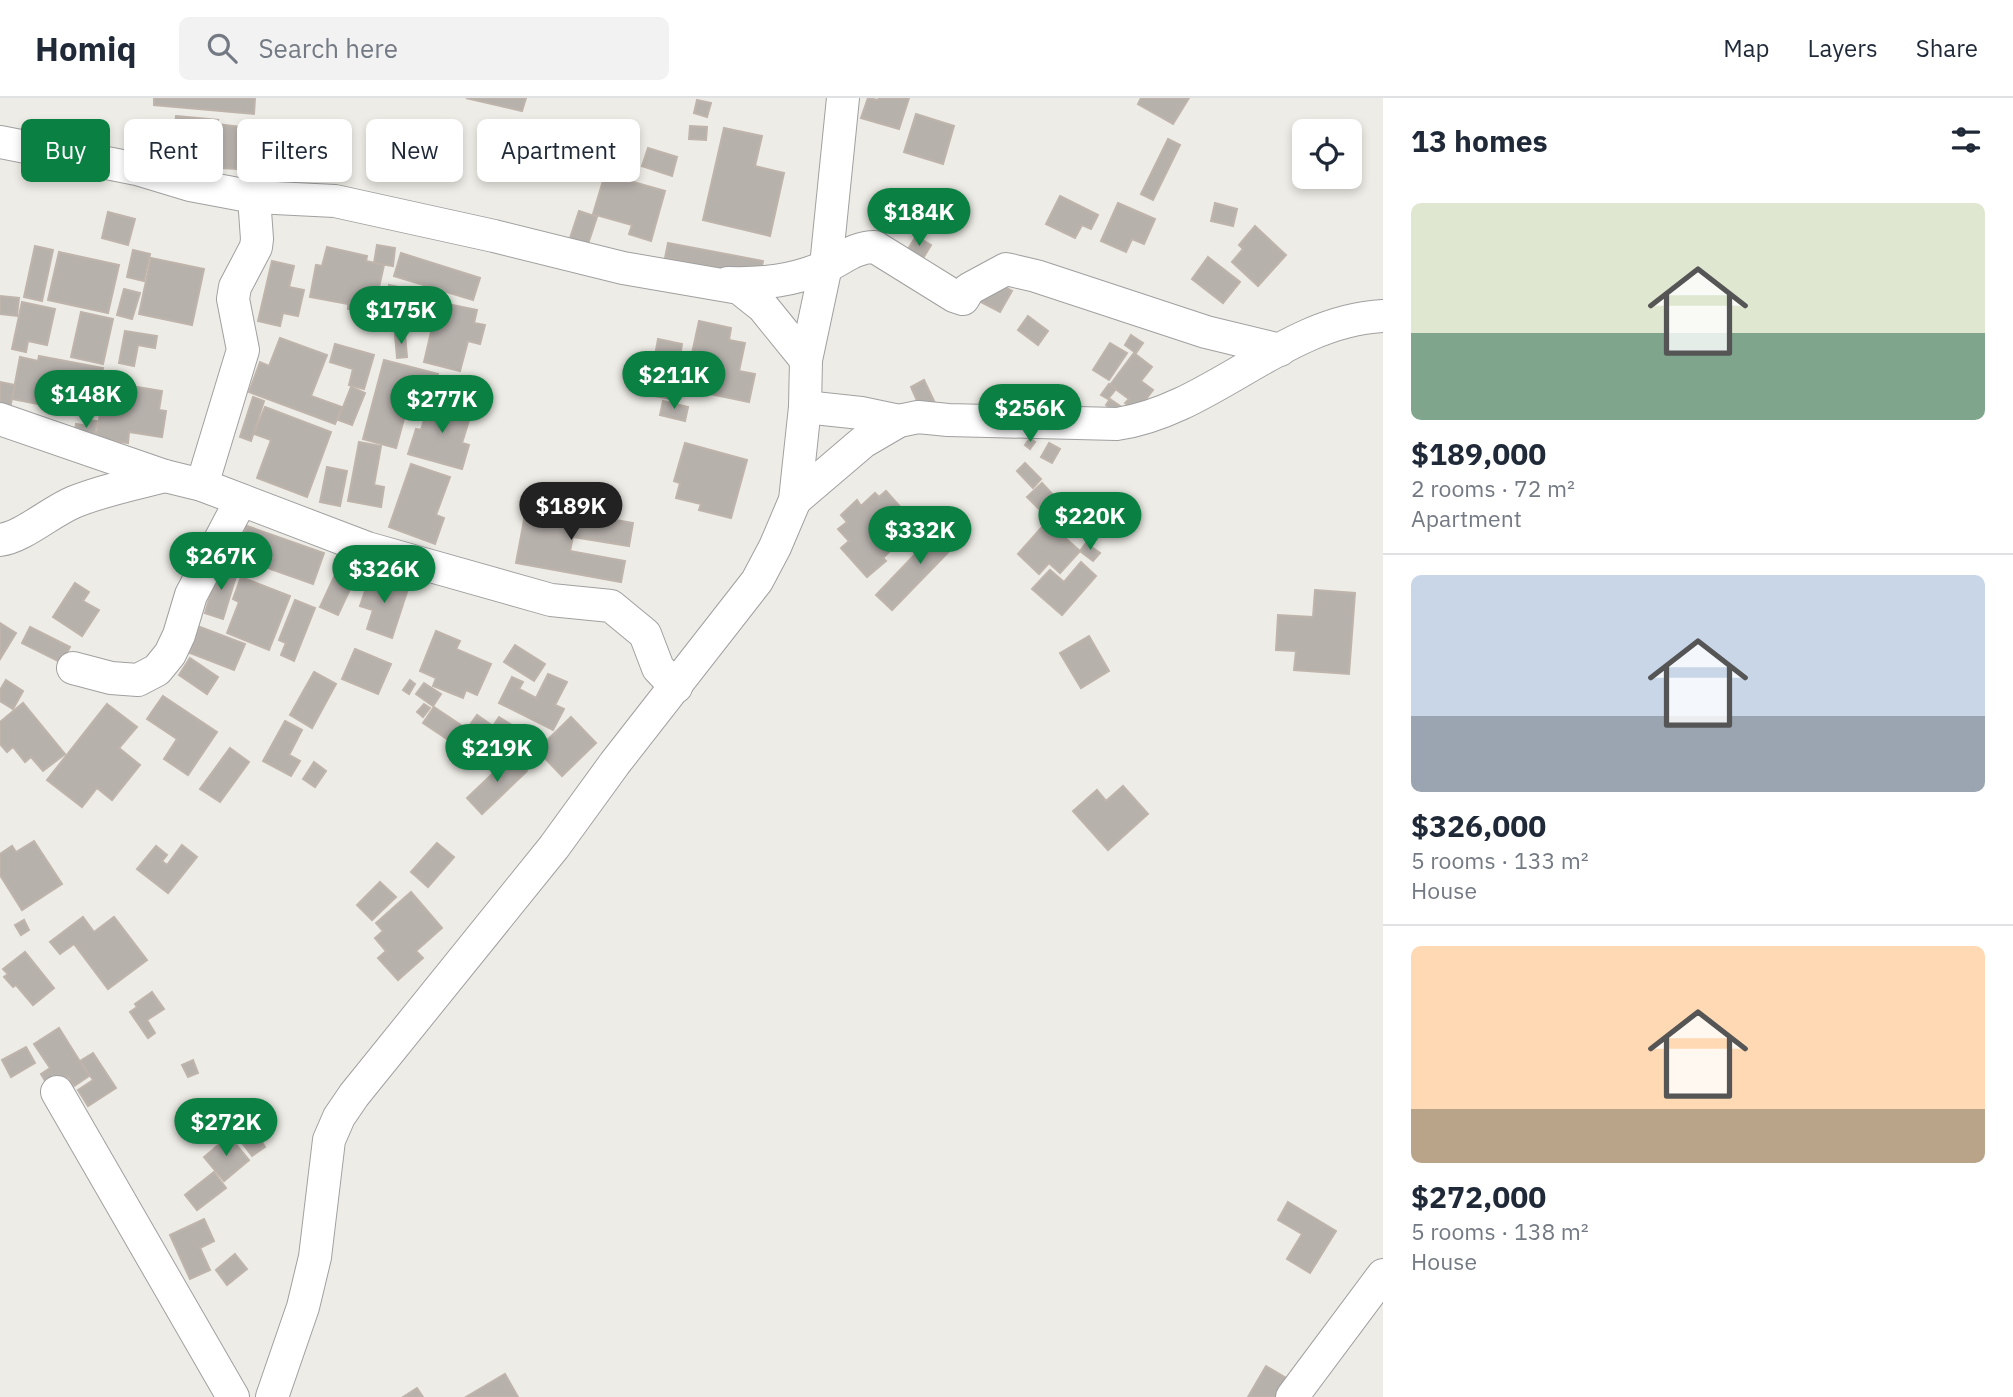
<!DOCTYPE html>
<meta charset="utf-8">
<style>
:root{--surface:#fff;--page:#f2f2f3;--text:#1f2937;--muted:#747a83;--line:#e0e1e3;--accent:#0b8043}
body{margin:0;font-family:"IBM Plex Sans",sans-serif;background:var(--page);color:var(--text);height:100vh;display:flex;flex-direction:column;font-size:26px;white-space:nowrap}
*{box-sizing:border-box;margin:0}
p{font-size:23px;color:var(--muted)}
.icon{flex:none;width:38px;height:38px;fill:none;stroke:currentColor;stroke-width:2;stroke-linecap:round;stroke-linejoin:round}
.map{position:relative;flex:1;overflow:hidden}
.panel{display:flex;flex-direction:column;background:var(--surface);width:630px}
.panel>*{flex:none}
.banner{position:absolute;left:21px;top:21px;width:665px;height:63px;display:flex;gap:14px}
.controls{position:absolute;left:1292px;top:21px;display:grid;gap:14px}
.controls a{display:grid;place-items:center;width:70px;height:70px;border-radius:10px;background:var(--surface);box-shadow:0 4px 10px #0003;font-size:35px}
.price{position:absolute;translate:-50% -60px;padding:0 16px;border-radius:24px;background:var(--accent);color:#fff;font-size:23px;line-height:46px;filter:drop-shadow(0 2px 4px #0008)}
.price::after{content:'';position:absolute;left:50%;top:42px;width:21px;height:16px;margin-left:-10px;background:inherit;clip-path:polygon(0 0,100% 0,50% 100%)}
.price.on{background:#222;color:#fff}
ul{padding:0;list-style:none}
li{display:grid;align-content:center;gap:14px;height:371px;padding:0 28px}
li+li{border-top:2px solid var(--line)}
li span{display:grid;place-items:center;height:217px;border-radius:10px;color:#555}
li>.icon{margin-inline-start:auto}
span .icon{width:126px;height:126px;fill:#fffc;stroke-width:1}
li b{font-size:30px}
h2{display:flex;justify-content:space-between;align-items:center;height:84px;padding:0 28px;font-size:30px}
.tag{padding:0 24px;border-radius:10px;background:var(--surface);box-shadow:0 4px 10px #0003;font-size:24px;line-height:63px}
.tag.on{background:var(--accent);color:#fff}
header{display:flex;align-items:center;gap:42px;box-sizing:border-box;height:98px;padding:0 35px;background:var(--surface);border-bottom:2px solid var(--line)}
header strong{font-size:33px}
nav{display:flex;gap:38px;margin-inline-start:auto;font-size:24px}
.search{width:490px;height:63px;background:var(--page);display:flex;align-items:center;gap:18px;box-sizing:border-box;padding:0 24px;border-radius:10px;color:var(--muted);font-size:26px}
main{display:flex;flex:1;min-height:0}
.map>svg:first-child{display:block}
.building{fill:#b7b1ac;stroke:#beb4ab;stroke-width:2}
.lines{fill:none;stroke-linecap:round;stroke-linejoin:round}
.street-casing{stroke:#a0a0a0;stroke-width:34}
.street{stroke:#fff;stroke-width:32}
</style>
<header>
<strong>Homiq</strong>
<div class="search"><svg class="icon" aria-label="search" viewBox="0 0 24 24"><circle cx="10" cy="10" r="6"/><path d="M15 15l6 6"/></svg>Search here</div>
<nav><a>Map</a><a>Layers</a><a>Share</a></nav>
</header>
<main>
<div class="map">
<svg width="1383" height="1299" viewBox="0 0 1383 1299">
<rect width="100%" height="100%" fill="#eeece6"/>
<!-- building -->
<g class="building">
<path d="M154,0h101l-1,16 -100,-9z"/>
<path d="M466,0h60l-4,13z"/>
<path d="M868,0l10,2 1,-2h30l-10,31 -38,-11z"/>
<path d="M1141,0h48l-16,26 -35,-20z"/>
<path d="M697,2l14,3 -4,14 -13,-4z"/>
<path d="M916,16l38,12 -11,38 -39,-12z"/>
<path d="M176,18l42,4 -1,4 25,3 -5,42 -17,-1 -1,9 -24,-2 1,-10 -25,-3z"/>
<path d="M690,28l17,1 -1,13 -17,-1z"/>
<path d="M724,30l38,8 -7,30 29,7 -14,63 -67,-16z"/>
<path d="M1168,41l12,6 -27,55 -12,-6z"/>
<path d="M648,50l29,9 -5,19 -30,-10z"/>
<path d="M605,76l60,17 -14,50 -22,-7 3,-9 -39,-11z"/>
<path d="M1060,98l38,19 -7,14 -9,-4 -7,13 -29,-14z"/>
<path d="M1118,105l37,16 -11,25 -12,-5 -6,13 -25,-11z"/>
<path d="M1215,105l22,6 -4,17 -22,-5z"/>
<path d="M579,113l18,6 -9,27 -18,-6z"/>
<path d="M108,114l27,7 -7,26 -26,-7z"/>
<path d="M1255,128l31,29 -28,31 -26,-24 11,-13 -4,-4z"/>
<path d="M916,138l15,9 -9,15 -15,-9z"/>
<path d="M668,145l95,18 -3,15 -95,-18z"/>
<path d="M377,147l18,3 -2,18 -19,-3z"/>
<path d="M35,148l18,4 -11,51 -18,-4z"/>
<path d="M327,149l40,9 -1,5 18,4 -11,49 -25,-5v-5l-38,-7 6,-32 6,1z"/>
<path d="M133,152l17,4 -6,27 -17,-4z"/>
<path d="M59,154l60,13 -11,48 -60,-13z"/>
<path d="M401,155l79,25 -7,22 -79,-24z"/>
<path d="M1208,159l32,25 -17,21 -31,-24z"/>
<path d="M151,160l53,11 -12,56 -53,-11z"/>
<path d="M272,163l22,5 -5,21 15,3 -6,26 -15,-3 -3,13 -22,-5z"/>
<path d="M988,180l24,13 -12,21 -23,-12z"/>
<path d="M389,187l34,7 -3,13 -33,-7z"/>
<path d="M124,191l16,4 -8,26 -15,-4z"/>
<path d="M430,192l9,5 -6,14 -10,-5z"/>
<path d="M0,198l19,2 -2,18 -17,-2z"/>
<path d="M22,204l33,7 -8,36 -19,-4 -2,11 -14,-3z"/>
<path d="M438,204l39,8 -3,13 11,2 -5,19 -12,-3 -8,30 -36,-9z"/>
<path d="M81,214l32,7 -10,45 -32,-7z"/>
<path d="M1028,218l20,15 -10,14 -20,-15z"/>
<path d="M699,223l32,7 -2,12 16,3 -6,28 16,3 -6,28 -58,-12 4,-17 -7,-1z"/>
<path d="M125,233l32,5 -2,12 -17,-3 -4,21 -15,-3z"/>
<path d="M405,236l2,23 -10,1 -2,-23z"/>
<path d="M1131,237l12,8 -7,10 -11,-8z"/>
<path d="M280,240l47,17 -16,41 31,11 -7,17 -86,-32 11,-30 9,4z"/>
<path d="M658,241l24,5 -9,55 -25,-4z"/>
<path d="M1110,245l17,10 -18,27 -16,-10z"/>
<path d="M335,246l39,11 -10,34 -15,-4 4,-16 -23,-7z"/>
<path d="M1134,255l18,14 -11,14 12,9 -13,17 -8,1 -7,-5 4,-4 -19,-14z"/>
<path d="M39,258l64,12 -7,35 -8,-1 -3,11 -73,-14 8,-42 18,4z"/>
<path d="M384,262l54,14 -6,22 -20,-6 -16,58 -33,-9z"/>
<path d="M924,282l11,23 -14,7 -10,-23z"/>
<path d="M0,284l15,3 -7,32 -8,-2z"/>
<path d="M107,284l55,9 -3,19 7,1 -4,26 -33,-5 -1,11 -32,-5 4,-24 10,1 1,-8 -8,-1z"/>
<path d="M1109,286l7,5 -8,10 -7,-4z"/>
<path d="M351,289l14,6 -13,32 -14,-5z"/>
<path d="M1051,289l9,5 -9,14 -8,-5z"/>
<path d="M253,299l11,4 -13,40 -11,-4z"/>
<path d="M430,301l42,12 -10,32 7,2 -7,24 -54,-15 8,-25 5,1z"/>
<path d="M1110,301l10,7 -5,6 -9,-7z"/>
<path d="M663,303l25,6 -3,14 -25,-6z"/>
<path d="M265,309l66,25 -24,65 -50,-19 14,-38 -17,-6z"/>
<path d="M89,322l8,1 -3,17 -20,-3 2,-11 12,2z"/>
<path d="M1030,340l5,4 -5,7 -5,-4z"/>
<path d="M359,344l22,4 -7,39 10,2 -3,20 -33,-6z"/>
<path d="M685,345l62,17 -16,58 -32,-8 2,-6 -25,-6 4,-15 -6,-2z"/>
<path d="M1049,345l11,6 -8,14 -11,-6z"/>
<path d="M1025,365l16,16 -8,9 -16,-17z"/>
<path d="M411,366l39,13 -14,38 8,3 -9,26 -46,-17z"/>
<path d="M327,369l20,4 -7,35 -20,-4z"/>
<path d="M1042,385l13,14 -15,13 -13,-13z"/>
<path d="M886,393l26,29 -25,22 6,6 -10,10 3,3 -19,16 -26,-29 8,-7 -11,-12 9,-7 -6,-7 16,-15 4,6 14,-13 4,4z"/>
<path d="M527,406l106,19 -4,23 -56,-9 -3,14 55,10 -4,21 -105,-19z"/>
<path d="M947,423l16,16 -71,73 -16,-15z"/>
<path d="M247,428l77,27 -11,31 -77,-27z"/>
<path d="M1042,429l6,6 5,-6 27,24 -20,22 -11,-10 -10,11 -21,-20z"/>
<path d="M1086,445l14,10 -7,8 -13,-10z"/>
<path d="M341,464l18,8 -21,45 -18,-8z"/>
<path d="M1081,464l15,14 -34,39 -30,-26 18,-19 14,12z"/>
<path d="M219,467l19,5 -15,49 -18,-6z"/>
<path d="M370,478l38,13 -16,49 -25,-9 6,-19 -13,-4z"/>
<path d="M241,479l49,19 -21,54 -42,-17 12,-31 -6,-3z"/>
<path d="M75,485l14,9 -6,9 16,9 -17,26 -29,-19z"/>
<path d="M1315,492l40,3 -6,81 -55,-4 2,-19 -20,-1 2,-35 35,2z"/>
<path d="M295,502l20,8 -21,53 -13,-6 5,-12 -7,-3z"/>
<path d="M0,525l16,10 -16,26z"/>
<path d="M30,529l40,20 -8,16 -40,-20z"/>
<path d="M200,529l45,17 -11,26 -44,-17z"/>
<path d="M436,533l24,10 -4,8 35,15 -14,31 -11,-5 -3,8 -30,-12 3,-8 -16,-7z"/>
<path d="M1089,538l20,35 -28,17 -21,-35z"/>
<path d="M515,547l30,19 -11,17 -30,-19z"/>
<path d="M355,551l36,15 -13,30 -36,-15z"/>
<path d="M190,560l28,19 -11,17 -28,-19z"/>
<path d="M314,574l22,12 -24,44 -22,-13z"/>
<path d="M548,576l19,8 -12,23 9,4 -11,21 -54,-27 13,-26 11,5 -4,7 17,9z"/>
<path d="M6,582l17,11 -10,18 -13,-8v-11z"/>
<path d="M410,582l5,4 -6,10 -6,-4z"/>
<path d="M424,585l17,11 -8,12 -17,-12z"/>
<path d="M163,598l54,36 -29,43 -24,-16 13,-20 -30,-20z"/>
<path d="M23,605l42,51 -22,17 -12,-14 -6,5 -12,-15 -6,5 -7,-8v-22z"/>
<path d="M107,606l30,23 -18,21 21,17 -28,35 -15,-12 -15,19 -35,-27z"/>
<path d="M424,606l6,4 -7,9 -6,-5z"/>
<path d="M434,609l33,22 10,-14 16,11 6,-9 21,13 -27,40 -70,-47z"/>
<path d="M571,619l25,26 -34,33 -25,-26z"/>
<path d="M285,623l17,9 -13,25 11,6 -9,15 -28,-15z"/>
<path d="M230,650l19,14 -29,40 -20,-13z"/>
<path d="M512,657l15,16 -45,43 -15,-16z"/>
<path d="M314,664l12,9 -11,16 -12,-8z"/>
<path d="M1123,688l25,28 -40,36 -35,-39 24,-21 9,11z"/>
<path d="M34,743l28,43 -40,26 -22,-35v-21l12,-8 4,6z"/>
<path d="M437,745l17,14 -26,30 -17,-15z"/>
<path d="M182,747l15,12 -29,36 -31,-24 19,-23 11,9 -5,6 5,4z"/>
<path d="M380,784l16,15 -24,23 -15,-15z"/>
<path d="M411,794l31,36 -26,23 7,7 -25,22 -20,-22 8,-7 -11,-13 8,-7 -7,-8z"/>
<path d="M83,819l11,15 20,-15 33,43 -39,29 -34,-45 -14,10 -10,-12z"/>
<path d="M24,822l5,10 -8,5 -6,-10z"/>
<path d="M25,854l29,36 -21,17 -17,-20 -3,2 -9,-10 4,-3 -5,-5z"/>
<path d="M152,894l12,17 -17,11 8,13 -7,5 -18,-26 7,-5 -2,-3z"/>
<path d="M59,930l30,48 -15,10 -6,-9 -18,12 -9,-15 9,-6 -16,-24z"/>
<path d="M26,949l9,16 -24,14 -9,-17z"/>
<path d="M93,955l23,35 -28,18 -10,-16 15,-10 -13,-19z"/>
<path d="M193,962l5,13 -10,4 -6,-12z"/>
<path d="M246,1006l7,11 -23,14 -7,-11z"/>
<path d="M257,1036l8,13 -13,9 -9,-12z"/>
<path d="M229,1038l20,24 -25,21 -20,-24z"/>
<path d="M214,1074l12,16 -29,22 -12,-15z"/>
<path d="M1288,1104l48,29 -26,42 -23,-14 15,-25 -24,-14z"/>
<path d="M204,1121l10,22 -14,7 10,22 -20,9 -20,-44z"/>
<path d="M235,1156l12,15 -20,16 -11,-15z"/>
<path d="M1266,1268l22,13 -10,18h-30z"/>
<path d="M505,1276l13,23h-52z"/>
<path d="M417,1290l6,9h-20z"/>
</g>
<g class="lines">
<defs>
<g id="street">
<path d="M0,44l137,27 53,16 64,12 81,4 159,35 129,32 116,20 24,19 43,53"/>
<path d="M728,185c35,1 64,-2 97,-16 18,-8 29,-20 50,-20l79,49 9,3 6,-10 37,-20 30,7 170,56 74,18"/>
<path d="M805,309l56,6 38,8"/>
<path d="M0,321l165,57 37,9 165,63 184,52 60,6 34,28 13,34 18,19"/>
<path d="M202,387l41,-135 -10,-51 2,-12 21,-40 1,-8 -3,-42"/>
<path d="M795,402l68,-58 36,-21 19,-4 30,3 169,4c95,-14 167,-103 266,-108"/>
<path d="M0,442c23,-3 50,-28 74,-38 29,-12 60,-18 91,-26"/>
<path d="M73,570l38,10 27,2 19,-10 13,-16 9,-19 12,-40 50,-95"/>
<path d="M57,994l176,305"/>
<path d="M272,1299l31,-90 12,-50 14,-117 10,-23 15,-22 200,-248 61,-84 142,-182 18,-34 20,-47 10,-93 1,-47 20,-94 17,-168"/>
<path d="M1292,1299l91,-122"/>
</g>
</defs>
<!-- street casing -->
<use href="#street" class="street-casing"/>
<!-- street -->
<use href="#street" class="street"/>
</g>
</svg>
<div class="controls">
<a><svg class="icon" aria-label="locate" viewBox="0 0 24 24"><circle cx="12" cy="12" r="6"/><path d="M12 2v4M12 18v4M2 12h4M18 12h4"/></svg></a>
</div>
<b class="price" style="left:919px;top:150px">$184K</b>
<b class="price" style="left:401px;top:248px">$175K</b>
<b class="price" style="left:674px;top:313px">$211K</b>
<b class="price" style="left:86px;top:332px">$148K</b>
<b class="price" style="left:442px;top:337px">$277K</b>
<b class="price" style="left:1030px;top:346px">$256K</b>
<b class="price on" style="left:571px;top:444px">$189K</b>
<b class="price" style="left:1090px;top:454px">$220K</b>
<b class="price" style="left:920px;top:468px">$332K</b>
<b class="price" style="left:221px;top:494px">$267K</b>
<b class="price" style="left:384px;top:507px">$326K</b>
<b class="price" style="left:497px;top:686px">$219K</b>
<b class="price" style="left:226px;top:1060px">$272K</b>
<div class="banner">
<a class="tag on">Buy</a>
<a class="tag">Rent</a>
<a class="tag">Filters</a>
<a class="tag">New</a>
<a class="tag">Apartment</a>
</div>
</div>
<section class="panel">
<h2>13 homes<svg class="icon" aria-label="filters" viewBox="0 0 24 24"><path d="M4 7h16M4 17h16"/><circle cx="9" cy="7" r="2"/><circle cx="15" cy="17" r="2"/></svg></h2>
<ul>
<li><span style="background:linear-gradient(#dfe7d0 60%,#7fa58c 0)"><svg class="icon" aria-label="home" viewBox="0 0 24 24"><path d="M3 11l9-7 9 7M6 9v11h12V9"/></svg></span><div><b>$189,000</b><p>2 rooms · 72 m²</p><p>Apartment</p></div></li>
<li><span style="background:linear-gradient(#c9d6e8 65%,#9aa5b1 0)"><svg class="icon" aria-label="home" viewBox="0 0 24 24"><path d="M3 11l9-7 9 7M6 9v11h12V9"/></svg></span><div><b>$326,000</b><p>5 rooms · 133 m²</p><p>House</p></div></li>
<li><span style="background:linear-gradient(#ffd9b3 75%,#b9a48a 0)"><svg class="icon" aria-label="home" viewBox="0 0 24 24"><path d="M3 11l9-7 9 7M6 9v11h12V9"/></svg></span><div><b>$272,000</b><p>5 rooms · 138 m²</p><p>House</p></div></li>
</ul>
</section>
</main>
